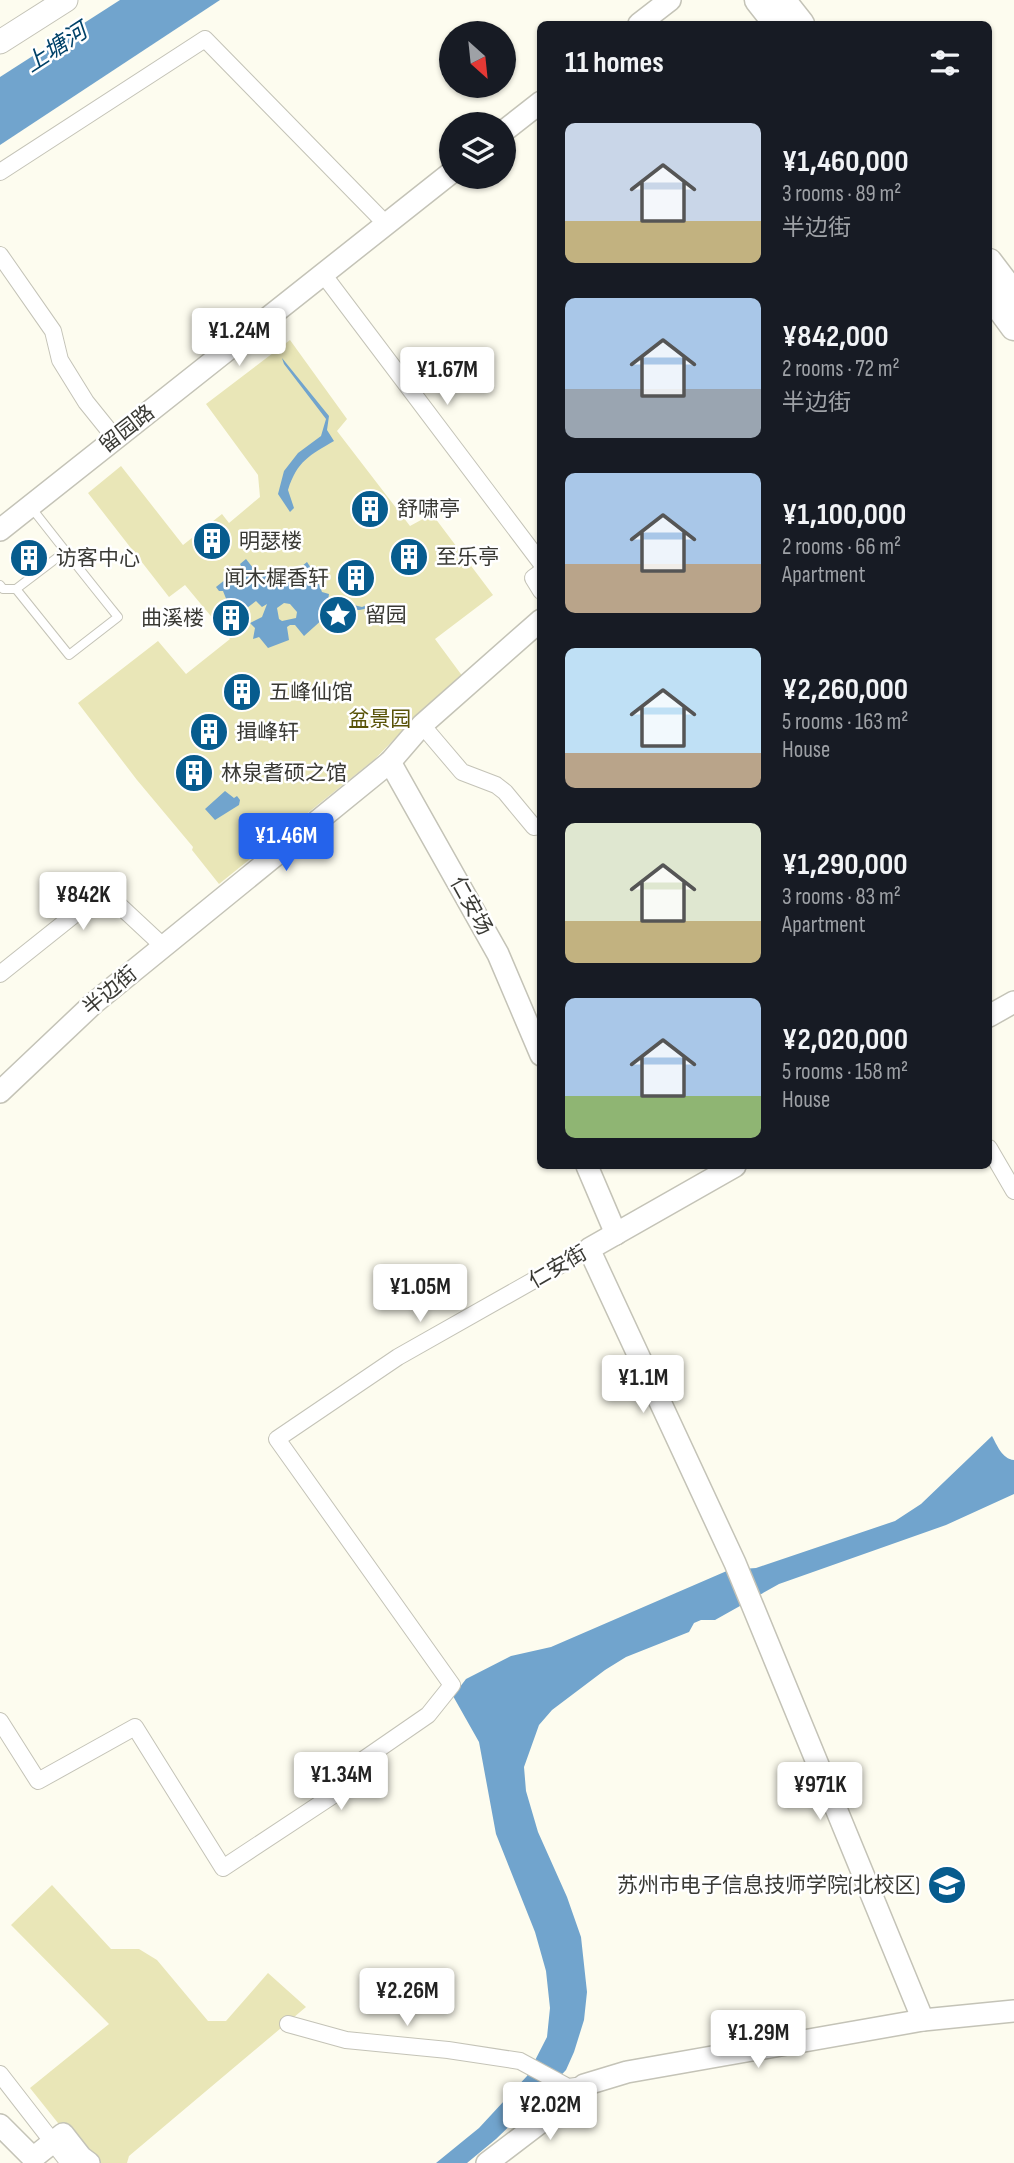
<!DOCTYPE html>
<meta charset="utf-8">
<style>
:root{--surface:#171b24;--page:#242831;--text:#f1f3f6;--muted:#9ea1a6;--accent:#2563eb}
body{margin:0;font-family:"Sofia Sans Condensed","Noto Sans SC",sans-serif;background:var(--page);color:var(--text);height:100vh;display:flex;flex-direction:column;font-size:26px;white-space:nowrap}
*{box-sizing:border-box;margin:0}
p{font-size:23px;color:var(--muted)}
.icon{flex:none;width:38px;height:38px;fill:none;stroke:currentColor;stroke-width:2;stroke-linecap:round;stroke-linejoin:round}
.map{position:relative;flex:1;overflow:hidden}
.panel{position:absolute;left:537px;top:21px;width:455px;height:1148px;display:flex;flex-direction:column;background:var(--surface);border-radius:10px;box-shadow:0 2px 5px #0004}
.panel>*{flex:none}
.needle{width:46px;rotate:153deg}
.controls{position:absolute;left:439px;top:21px;display:grid;gap:14px}
.controls a{display:grid;place-items:center;width:77px;height:77px;border-radius:50%;background:var(--surface);box-shadow:0 2px 5px #0004;font-size:35px}
.price{position:absolute;translate:-50% -60px;padding:0 16px;border-radius:7px;background:#fff;color:#222;font-size:23px;line-height:46px;filter:drop-shadow(0 2px 4px #0008)}
.price::after{content:'';position:absolute;left:50%;top:42px;width:21px;height:16px;margin-left:-10px;background:inherit;clip-path:polygon(0 0,100% 0,50% 100%)}
.price.current{background:var(--accent);color:#fff}
ul{padding:0;list-style:none}
li{display:flex;align-items:center;gap:21px;height:175px;padding:0 28px}
li span{display:grid;place-items:center;flex:none;width:196px;height:140px;border-radius:10px;color:#555}
li>.icon{margin-inline-start:auto}
span .icon{width:84px;height:84px;fill:#fffc;stroke-width:1}
li b{font-size:30px}
h2{display:flex;justify-content:space-between;align-items:center;height:84px;padding:0 28px;font-size:30px}
.map>svg:first-child{display:block}
.green{fill:#e9e6b7}
.water{fill:#71a4cd;fill-rule:evenodd}
.lines{fill:none;stroke-linecap:round;stroke-linejoin:round}
.service-casing{stroke:#c4c3b7;stroke-width:10}
.minor-casing{stroke:#c4c3b7;stroke-width:18}
.tertiary-casing{stroke:#c4c3b7;stroke-width:24}
.secondary-casing{stroke:#c4c3b7;stroke-width:25}
.primary-casing{stroke:#c4c3b7;stroke-width:29}
.service{stroke:#fff;stroke-width:8}
.minor{stroke:#fff;stroke-width:16}
.tertiary{stroke:#fff;stroke-width:21}
.secondary{stroke:#fff;stroke-width:23}
.primary{stroke:#fff;stroke-width:26}
.labels{text-anchor:middle;dominant-baseline:central;stroke-width:5;stroke-linejoin:round;paint-order:stroke}
.street-label{font-size:21px;fill:#3a3a35;stroke:#fff}
.poi-label{font-size:21px;fill:#3a3a35;stroke:#fff;text-anchor:start}
.park-label{font-size:21px;fill:#595307;stroke:#fff}
.water-label{font-size:23px;font-style:italic;fill:#004269;stroke:#fff}
</style>
<div class="map">
<svg width="1014" height="2163" viewBox="0 0 1014 2163">
<rect width="100%" height="100%" fill="#fdfcef"/>
<!-- green -->
<g class="green">
<path d="M290,340l57,79 -10,12 73,95 22,-12 61,81 -58,44 31,42 -59,45 -32,33 -156,125 -27,-34 1,-3 -56,-67 -59,-77 80,-62 28,33 44,-35 -45,-54 -16,12 -81,-104 33,-27 62,79 39,-31 7,9 31,-26 -2,-22 -52,-71z"/>
<path d="M52,1885l59,64h28l18,11 51,61h18l42,-48 38,34 -177,149 -2,7h-31l-14,-10 -52,-65 79,-64 -98,-99z"/>
</g>
<!-- water -->
<g class="water">
<path d="M120,0h100l-220,145v-68z"/>
<path d="M282,358l47,58 -2,14 7,11c-24,14 -37,20 -46,49l6,18 -4,4 -12,-18 6,-23 14,-18 23,-17 5,-17 -42,-55z"/>
<path d="M246,559l15,19 15,-12 10,13 21,-17 4,6 -3,5 8,3 6,16 7,2 -2,14 10,-7 25,6 12,-5 2,2c-5,2 -12,6 -17,6 -10,0 -19,-2 -29,1l1,6 -7,1 -20,18 -9,-11h-5l-3,2 2,13 -21,8 -9,-11 -6,2 2,-11 -5,-5 12,-6 5,-13 -5,3 -6,-6 -9,7 -7,-2 -3,2 -2,-5 -5,-4 -3,2 -4,-10h-4l-3,-4 10,-8 3,-6 12,-7 -1,-2zM284,603l6,1 7,8 -1,6 -14,3 -3,-2 -2,-11z"/>
<path d="M225,791l9,7 3,-2 3,4 -1,5 -24,15 -10,-11z"/>
<path d="M992,1436c5,9 10,23 22,24v34l-68,31 -167,59 -64,36h-14l-7,3 -5,9 -63,25 -21,13 -53,40 -13,15 -15,42 2,24 12,41 29,65 14,40 6,55 -3,28 -10,32 -8,18 -17,18 -53,51 -29,24h-31l43,-35 48,-52 20,-39 3,-29 -4,-37 -11,-39 -39,-98 -17,-92 -26,-46 13,-17 45,-23 40,-9 178,-77 27,-2 139,-47 26,-17z"/>
</g>
<g class="lines">
<defs>
<g id="service">
<path d="M30,506c29,37 58,74 88,111l-49,38 -53,-66 50,-38"/>
<path d="M0,585l3,4h13"/>
</g>
<g id="minor">
<path d="M0,172l205,-133 181,185"/>
<path d="M0,255l53,76 7,29 26,42 29,36"/>
<path d="M323,274l218,289"/>
<path d="M541,572l-8,6 8,13"/>
<path d="M422,725l40,47 34,13 9,7 29,35"/>
<path d="M0,974l104,-83 59,55"/>
<path d="M989,1148l25,43"/>
<path d="M0,1721l38,60 97,-54 88,141 109,-72 -4,-12 100,-69 24,-30 -175,-246 121,-82 191,-108"/>
<path d="M288,2024l58,16 102,10 72,11 48,26 16,-2"/>
<path d="M0,2074l69,89"/>
</g>
<g id="tertiary">
<path d="M639,24l31,-24"/>
<path d="M504,131l37,-29"/>
<path d="M0,530l452,-358"/>
<path d="M390,762l108,192 43,101"/>
<path d="M989,1016l25,-14"/>
<path d="M0,1092l94,-89 296,-241 32,-37 119,-105"/>
<path d="M587,1166l29,68"/>
<path d="M735,1166l-146,83 146,314 188,457"/>
<path d="M0,2125l33,33 30,-24 18,23 8,6"/>
<path d="M487,2163l58,-44 39,-34 43,-13 296,-52 91,-9"/>
</g>
<path id="secondary" d="M0,42l66,-42"/>
<g id="primary">
<path d="M758,0l19,24"/>
<path d="M782,0l19,24"/>
<path d="M989,262l25,33"/>
<path d="M989,293l25,34"/>
</g>
</defs>
<!-- service casing -->
<use href="#service" class="service-casing"/>
<!-- minor casing -->
<use href="#minor" class="minor-casing"/>
<!-- tertiary casing -->
<use href="#tertiary" class="tertiary-casing"/>
<!-- secondary casing -->
<use href="#secondary" class="secondary-casing"/>
<!-- primary casing -->
<use href="#primary" class="primary-casing"/>
<!-- service -->
<use href="#service" class="service"/>
<!-- minor -->
<use href="#minor" class="minor"/>
<!-- tertiary -->
<use href="#tertiary" class="tertiary"/>
<!-- secondary -->
<use href="#secondary" class="secondary"/>
<!-- primary -->
<use href="#primary" class="primary"/>
</g>
<!-- icons -->
<defs>
<symbol id="building-disc" viewBox="-11 -11 22 22"><circle r="9.5" fill="#075c8e" stroke="#fff"/><path d="M-4-6H4V6H1V3H-1V6H-4ZM-2.5-4.3h1.7v1.8h-1.7ZM.8-4.3h1.7v1.8H.8ZM-2.5-1h1.7V.8h-1.7ZM.8-1h1.7V.8H.8Z" fill="#fff"/></symbol>
<symbol id="sight-disc" viewBox="-11 -11 22 22"><circle r="9.5" fill="#075c8e" stroke="#fff"/><path d="M0-6L1.8-2.2L6-1.7L2.9 1.2L3.7 5.4L0 3.3L-3.7 5.4L-2.9 1.2L-6-1.7L-1.8-2.2Z" fill="#fff"/></symbol>
<symbol id="university-disc" viewBox="-11 -11 22 22"><circle r="9.5" fill="#075c8e" stroke="#fff"/><path d="M0-5L7-2L0 1L-7-2ZM-4 1L0 2.5L4 1V4Q0 6-4 4Z" fill="#fff"/></symbol>
</defs>
<g fill-rule="evenodd">
<use href="#building-disc" x="348" y="487" width="44" height="44"/>
<use href="#building-disc" x="190" y="519" width="44" height="44"/>
<use href="#building-disc" x="387" y="535" width="44" height="44"/>
<use href="#building-disc" x="7" y="536" width="44" height="44"/>
<use href="#building-disc" x="334" y="556" width="44" height="44"/>
<use href="#sight-disc" x="316" y="593" width="44" height="44"/>
<use href="#building-disc" x="209" y="596" width="44" height="44"/>
<use href="#building-disc" x="220" y="670" width="44" height="44"/>
<use href="#building-disc" x="187" y="710" width="44" height="44"/>
<use href="#building-disc" x="172" y="751" width="44" height="44"/>
<use href="#university-disc" x="925" y="1863" width="44" height="44"/>
</g>
<g class="labels">
<!-- street labels -->
<g class="street-label">
<text transform="translate(127 429) rotate(-38)">留园路</text>
<text transform="translate(471 906) rotate(61)">仁安场</text>
<text transform="translate(110 991) rotate(-40)">半边街</text>
<text transform="translate(558 1267) rotate(-30)">仁安街</text>
</g>
<!-- poi labels -->
<g class="poi-label">
<text x="397" y="509">舒啸亭</text>
<text x="239" y="541">明瑟楼</text>
<text x="436" y="557">至乐亭</text>
<text x="56" y="558">访客中心</text>
<text x="329" y="578" text-anchor="end">闻木樨香轩</text>
<text x="365" y="615">留园</text>
<text x="204" y="618" text-anchor="end">曲溪楼</text>
<text x="269" y="692">五峰仙馆</text>
<text x="236" y="732">揖峰轩</text>
<text x="221" y="773">林泉耆硕之馆</text>
<text x="920" y="1885" text-anchor="end">苏州市电子信息技师学院(北校区)</text>
</g>
<!-- park labels -->
<g class="park-label">
<text x="380" y="719">盆景园</text>
</g>
<!-- water labels -->
<g class="water-label">
<text transform="translate(56 48) rotate(-33)">上塘河</text>
</g>
</g>
</svg>
<div class="controls">
<a><svg class="needle" viewBox="-14 -14 28 28"><path d="M0-13l5 13h-10z" fill="#e53935"/><path d="M0 13l5-13h-10z" fill="#9ea1a6"/></svg></a>
<a><svg class="icon" aria-label="layers" viewBox="0 0 24 24"><path d="M12 4l9 5-9 5-9-5zM3 14l9 5 9-5"/></svg></a>
</div>
<b class="price" style="left:239px;top:368px">¥1.24M</b>
<b class="price" style="left:447px;top:407px">¥1.67M</b>
<b class="price current" style="left:286px;top:873px">¥1.46M</b>
<b class="price" style="left:83px;top:932px">¥842K</b>
<b class="price" style="left:420px;top:1324px">¥1.05M</b>
<b class="price" style="left:643px;top:1415px">¥1.1M</b>
<b class="price" style="left:341px;top:1812px">¥1.34M</b>
<b class="price" style="left:820px;top:1822px">¥971K</b>
<b class="price" style="left:407px;top:2028px">¥2.26M</b>
<b class="price" style="left:758px;top:2070px">¥1.29M</b>
<b class="price" style="left:550px;top:2142px">¥2.02M</b>
<section class="panel">
<h2>11 homes<svg class="icon" aria-label="filters" viewBox="0 0 24 24"><path d="M4 7h16M4 17h16"/><circle cx="9" cy="7" r="2"/><circle cx="15" cy="17" r="2"/></svg></h2>
<ul>
<li><span style="background:linear-gradient(#c9d6e8 70%,#c2b280 0)"><svg class="icon" aria-label="home" viewBox="0 0 24 24"><path d="M3 11l9-7 9 7M6 9v11h12V9"/></svg></span><div><b>¥1,460,000</b><p>3 rooms · 89 m²</p><p>半边街</p></div></li>
<li><span style="background:linear-gradient(#a9c7e8 65%,#9aa5b1 0)"><svg class="icon" aria-label="home" viewBox="0 0 24 24"><path d="M3 11l9-7 9 7M6 9v11h12V9"/></svg></span><div><b>¥842,000</b><p>2 rooms · 72 m²</p><p>半边街</p></div></li>
<li><span style="background:linear-gradient(#a9c7e8 65%,#b9a48a 0)"><svg class="icon" aria-label="home" viewBox="0 0 24 24"><path d="M3 11l9-7 9 7M6 9v11h12V9"/></svg></span><div><b>¥1,100,000</b><p>2 rooms · 66 m²</p><p>Apartment</p></div></li>
<li><span style="background:linear-gradient(#bfe0f5 75%,#b9a48a 0)"><svg class="icon" aria-label="home" viewBox="0 0 24 24"><path d="M3 11l9-7 9 7M6 9v11h12V9"/></svg></span><div><b>¥2,260,000</b><p>5 rooms · 163 m²</p><p>House</p></div></li>
<li><span style="background:linear-gradient(#dfe7d0 70%,#c2b280 0)"><svg class="icon" aria-label="home" viewBox="0 0 24 24"><path d="M3 11l9-7 9 7M6 9v11h12V9"/></svg></span><div><b>¥1,290,000</b><p>3 rooms · 83 m²</p><p>Apartment</p></div></li>
<li><span style="background:linear-gradient(#a9c7e8 70%,#8fb573 0)"><svg class="icon" aria-label="home" viewBox="0 0 24 24"><path d="M3 11l9-7 9 7M6 9v11h12V9"/></svg></span><div><b>¥2,020,000</b><p>5 rooms · 158 m²</p><p>House</p></div></li>
</ul>
</section>
</div>
